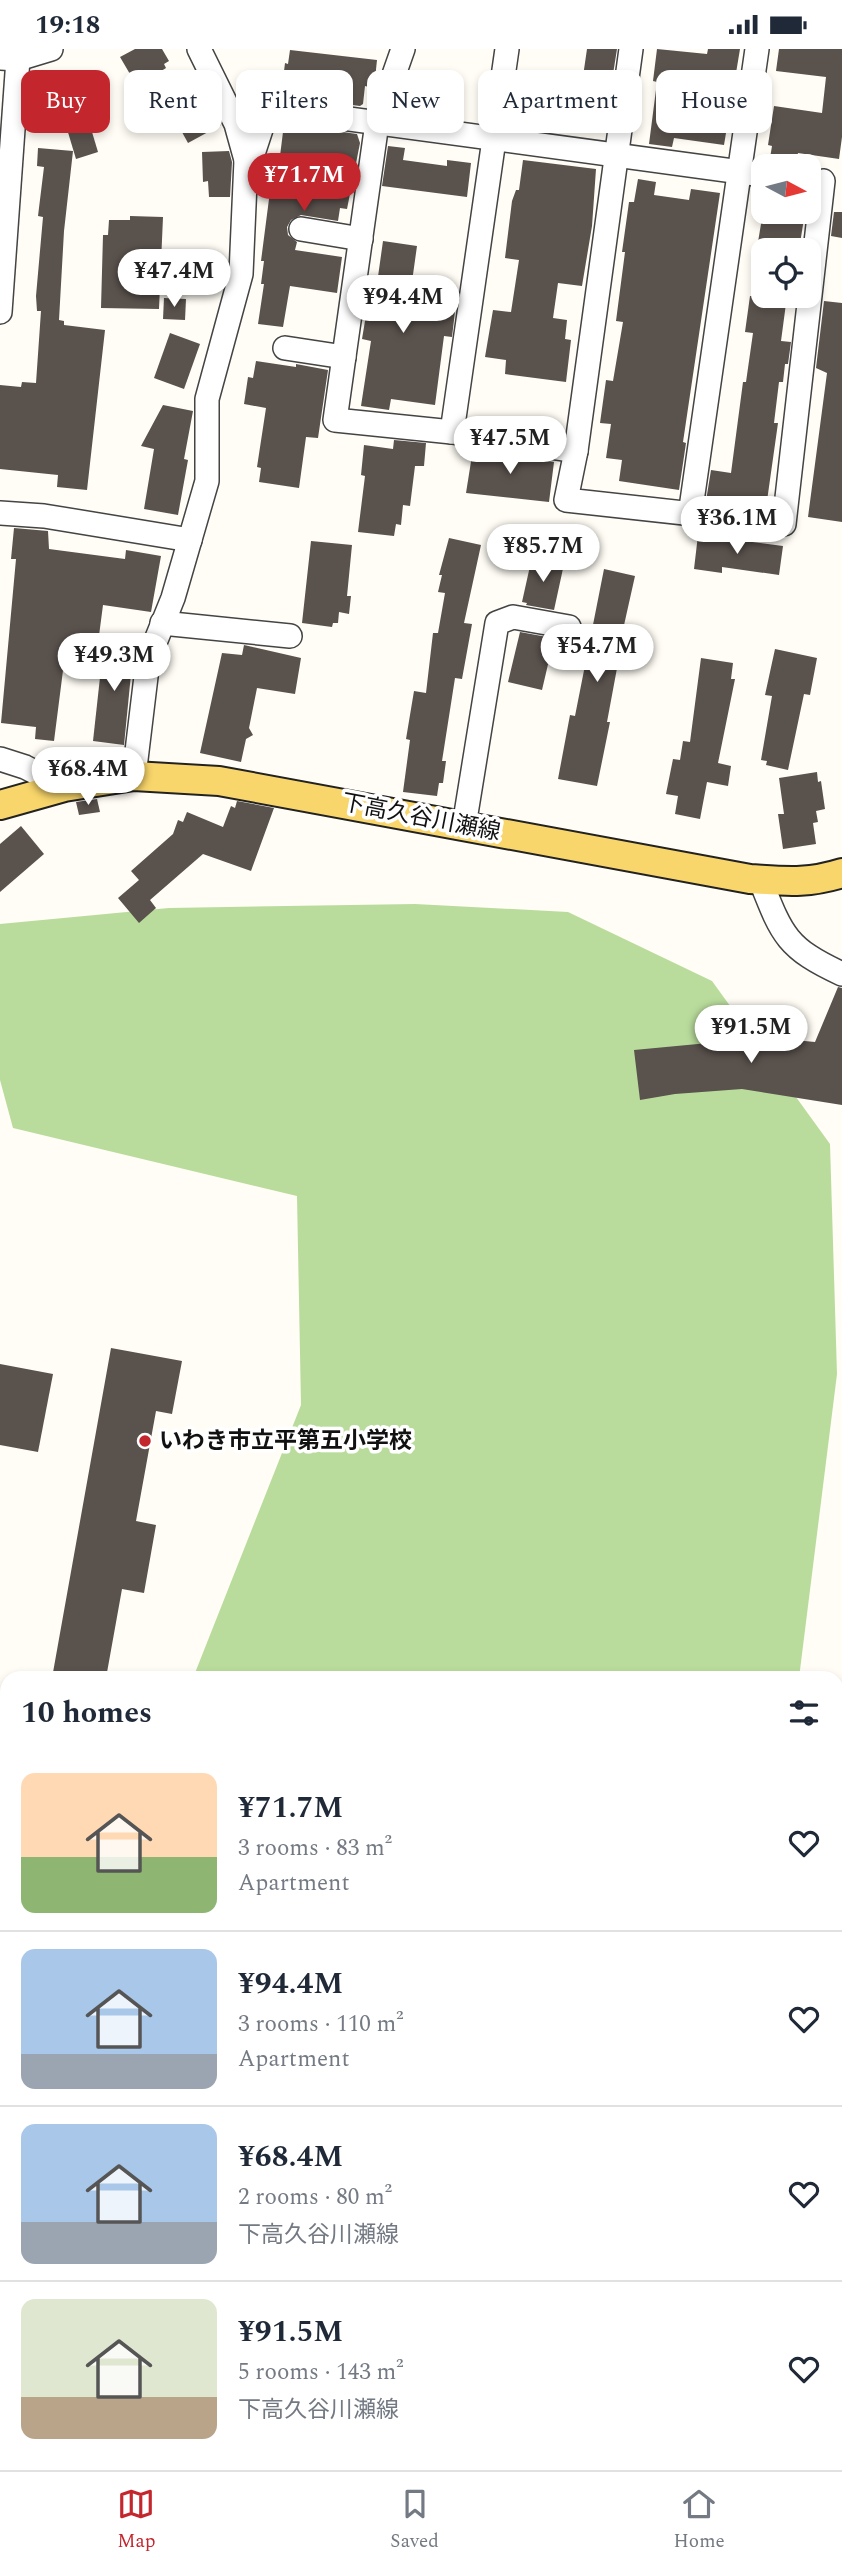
<!DOCTYPE html>
<meta charset="utf-8">
<style>
:root{--surface:#fff;--page:#f6f6f7;--text:#1f2937;--muted:#747a83;--line:#e0e1e3;--accent:#c4262e}
body{margin:0;font-family:Spectral,"Noto Sans JP",serif;background:var(--page);color:var(--text);height:100vh;display:flex;flex-direction:column;font-size:26px;white-space:nowrap}
*{box-sizing:border-box;margin:0}
p{font-size:23px;color:var(--muted)}
.icon{flex:none;width:38px;height:38px;fill:none;stroke:currentColor;stroke-width:2;stroke-linecap:round;stroke-linejoin:round}
.map{position:relative;flex:1;overflow:hidden}
.side{position:absolute;left:0px;top:1622px;width:844px;height:800px;display:flex;flex-direction:column;background:var(--surface);border-radius:21px 21px 0 0;box-shadow:0 4px 10px #0003}
.side>*{flex:none}
.top-card{position:absolute;left:21px;top:21px;width:802px;height:63px;display:flex;gap:14px}
.needle{width:46px;rotate:97deg}
.buttons{position:absolute;left:751px;top:105px;display:grid;gap:14px}
.buttons a{display:grid;place-items:center;width:70px;height:70px;border-radius:14px;background:var(--surface);box-shadow:0 4px 10px #0003;font-size:35px}
.price{position:absolute;translate:-50% -60px;padding:0 16px;border-radius:24px;background:#fff;color:#222;font-size:23px;line-height:46px;filter:drop-shadow(0 2px 4px #0008)}
.price::after{content:'';position:absolute;left:50%;top:42px;width:21px;height:16px;margin-left:-10px;background:inherit;clip-path:polygon(0 0,100% 0,50% 100%)}
.price.current{background:var(--accent);color:#fff}
ul{padding:0;list-style:none}
li{display:flex;align-items:center;gap:21px;height:175px;padding:0 21px}
li+li{border-top:2px solid var(--line)}
li span{display:grid;place-items:center;flex:none;width:196px;height:140px;border-radius:14px;color:#555}
li>.icon{margin-inline-start:auto}
span .icon{width:84px;height:84px;fill:#fffc;stroke-width:1}
li b{font-size:30px}
h2{display:flex;justify-content:space-between;align-items:center;height:84px;padding:0 21px;font-size:30px}
.chip{padding:0 24px;border-radius:14px;background:var(--surface);box-shadow:0 4px 10px #0003;font-size:24px;line-height:63px}
.chip.current{background:var(--accent);color:#fff}
.status{display:flex;justify-content:space-between;align-items:center;height:49px;padding:0 35px;background:var(--surface);direction:ltr}
.status svg{height:19px;fill:currentColor}
.tabs{display:flex;justify-content:space-around;align-items:center;height:98px;border-top:2px solid var(--line);background:var(--surface);font-size:19px;color:var(--muted)}
.tabs a{display:grid;justify-items:center;gap:4px}
.tabs .current{color:var(--accent)}
.map>svg:first-child{display:block}
.forest{fill:#b9dc9c}
.building{fill:#5a524d}
.lines{fill:none;stroke-linecap:round;stroke-linejoin:round}
.minor-casing{stroke:#444;stroke-width:26}
.major-casing{stroke:#222;stroke-width:32}
.minor{stroke:#fff;stroke-width:23}
.major{stroke:#f9d66b;stroke-width:28}
.poi-dot{fill:#c4262e;stroke:#fff;stroke-width:2.5}
.labels{text-anchor:middle;dominant-baseline:central;stroke-width:7;stroke-linejoin:round;paint-order:stroke}
.street-label{font-size:23px;fill:#111;stroke:#fff}
.poi-label{font-size:23px;font-weight:bold;fill:#111;stroke:#fff;text-anchor:start}
</style>
<div class="status"><b>19:18</b><svg viewBox="0 0 49 12"><path d="M0 12V9h3v3zM5 12V6h3v6zM10 12V3h3v9zM15 12V0h3v12zM26 1h20v11H26zM47 4h2v5h-2z"/></svg></div>
<div class="map">
<svg width="842" height="2421" viewBox="0 0 842 2421">
<rect width="100%" height="100%" fill="#fffdf5"/>
<!-- forest -->
<g class="forest">
<path d="M415,855l153,8 144,69 118,163 7,230 -38,304h-606l108,-273 -4,-209 -284,-68 -13,-48v-156l169,-16z"/>
<path d="M837,1645l5,2v774h-842v-697l7,-1v692h829z"/>
</g>
<!-- building -->
<g class="building">
<path d="M135,0h27l7,12 -5,3 2,4 -29,18 -17,-29z"/>
<path d="M587,0h30l-13,82 -78,-11 6,-37 49,7z"/>
<path d="M657,0l50,5 1,-5h32l-16,96 -50,-7 -2,9 -23,-3 8,-62 -4,-1z"/>
<path d="M779,0h63v88l-3,22 -41,-6 -2,9 -26,-4 2,-12 -4,-1 6,-39 48,7 4,-36 -50,-6z"/>
<path d="M290,1l87,10 -2,19 -5,-1 -1,9 -4,-1 -2,18 -3,2 -79,-10 4,-33 3,1z"/>
<path d="M206,45l15,31 -33,18 -16,-29z"/>
<path d="M89,73l9,30 -22,7 -9,-30z"/>
<path d="M284,75l73,10 3,9 -13,66 -7,-1 -2,13 -37,-6 -10,5 -4,7 1,8 9,7 -2,8 47,7 -5,36 -47,-7 -7,41 -25,-3 6,-40h-3l3,-23h-3l8,-62 5,-28 4,1z"/>
<path d="M388,97l17,2 -2,12 44,6v-6l24,3 -4,34 -85,-11z"/>
<path d="M38,99l35,3 -9,80 -5,89 5,1v4l41,5 -18,160 -30,-3 1,-12 -58,-6v-84l21,2 1,-5 14,1 5,-72h-4l-1,-15 7,-79 -5,-1 6,-49 -7,-1z"/>
<path d="M229,102l3,11 -2,35h-21l-1,-16 -5,1 -1,-30z"/>
<path d="M523,111l73,9 -4,57 -10,60 -24,-3 -5,35 14,2 -2,19 6,1 -5,42 -61,-8 1,-14 -21,-3 8,-47 18,2 8,-52 -14,-2 7,-57 4,-11h3z"/>
<path d="M638,130l18,3 -2,13 35,5 2,-11 29,4 -37,249 3,1 -7,47 -60,-9 3,-21 -16,-2 5,-34 -11,-1 6,-43 7,1 10,-59 -7,-1 9,-69h-3l7,-50h5z"/>
<path d="M763,163h42l-6,38 -42,-2z"/>
<path d="M834,163h8v26l-11,-2z"/>
<path d="M130,167l33,1 -4,92 -58,-1 2,-73h5l1,-15h21z"/>
<path d="M383,192l34,5 -7,50 46,7 -4,34 -8,-1 -9,69 -44,-6 -2,11 -28,-4 10,-65 -9,-2 7,-42 6,1z"/>
<path d="M750,247h37l-6,45 10,1 -3,22h-3l-2,18h-4l-5,41h4l-12,85 -60,-7 5,-31 20,3 12,-91h3l7,-49 -8,-1z"/>
<path d="M164,249l22,1 -1,21 -22,-1z"/>
<path d="M824,252l18,2v219l-34,-5 19,-144 -11,-5z"/>
<path d="M170,284l30,11 -16,45 -30,-11z"/>
<path d="M256,312l40,6v-3l32,6 -10,68 -12,-1 -7,51 -40,-6 2,-14 -4,-1 9,-59 -22,-4 4,-27 5,1z"/>
<path d="M163,356l30,6 -9,48 4,1 -10,55 -34,-6 10,-60 -13,-3z"/>
<path d="M394,391l32,3 -2,23h-9l-5,40 -7,-1 -2,20 -5,-1 -2,12 -36,-4 7,-56 -4,-1 3,-30 29,4z"/>
<path d="M473,400l81,13 -5,40 -83,-9z"/>
<path d="M14,479l34,3 1,18 76,10 1,-9 35,6 -10,56 -48,-7 -6,46 -31,-4 -12,94 -19,-2 1,-12 -35,-4 15,-164h-5z"/>
<path d="M698,486l85,11 -4,29 -57,-8v6l-28,-4z"/>
<path d="M449,489l32,7 -17,78 8,1 -10,55 -7,-1 -13,83h4l-3,22h-4l-2,13 -34,-4 7,-52 -4,-1 8,-48 12,2 7,-60h5l7,-40 -7,-1 4,-17h-3z"/>
<path d="M311,492l41,4 -5,51h4l-2,18 -10,-2 -1,11h-5l-1,4 -30,-4z"/>
<path d="M532,508l32,7 -10,46 -28,-5 1,-2 -5,-1z"/>
<path d="M604,520l31,7 -17,76h2l-13,70h3l-13,64 -39,-7 12,-64 5,1z"/>
<path d="M520,583l27,5 -1,4 7,2 -11,47 -34,-8z"/>
<path d="M104,592l30,3 -10,101 -31,-4z"/>
<path d="M244,596l57,13 -6,36 -38,-6 -8,40 4,7 -7,4 -5,23 -41,-9 22,-100 20,2z"/>
<path d="M775,600l42,9 -7,37 -6,-1 -16,76 -22,-5 1,-4 -6,-1 11,-64 -7,-1z"/>
<path d="M701,609l32,5 -2,16h4l-17,84 13,3 -3,20 -21,-4 -7,37 -25,-5 3,-18 -12,-2 7,-35 7,1 3,-19 7,1z"/>
<path d="M817,723l1,10 3,-1 4,28 -9,2 2,11 -5,1 3,21 -33,5 -5,-35h6l-5,-36z"/>
<path d="M97,750l3,13 -21,3 -3,-13z"/>
<path d="M237,752l37,7 -23,63 -48,-17 -53,46 6,8 -17,15 -21,-25 21,-18 -8,-9 42,-37 5,-14 5,2 4,-10 36,15 8,-21 4,2z"/>
<path d="M21,777l23,28 -44,38v-48z"/>
<path d="M838,938l4,1v117l-100,-16 -67,5 -35,6 -6,-50 117,-11 1,-3 63,6z"/>
<path d="M111,1299l71,13 -10,53 -16,-3 -20,110 20,4 -12,68 -22,-4 -16,89h-54z"/>
<path d="M0,1315l53,10 -15,78 -38,-7z"/>
</g>
<g class="lines">
<defs>
<g id="minor">
<path d="M403,0l-26,74 -42,297 117,12 124,19"/>
<path d="M631,0l-55,402 -10,49 218,24 39,-343"/>
<path d="M0,9l18,1 33,-10"/>
<path d="M246,111l6,-3 16,-49 495,67"/>
<path d="M301,180l60,10"/>
<path d="M0,263l18,-253"/>
<path d="M285,299l59,9"/>
<path d="M452,383l55,-383"/>
<path d="M0,464l44,3 146,24"/>
<path d="M690,466l67,-466"/>
<path d="M162,574l128,13"/>
<path d="M0,710l25,8 39,20"/>
<path d="M134,727l14,-116 25,-62 34,-117v-82l34,-125 5,-114 -10,-36 -37,-75"/>
<path d="M464,777l33,-203 16,-6 56,10"/>
<path d="M760,830c22,56 26,69 82,95"/>
<path d="M0,1679l7,2"/>
<path d="M836,2153l6,1"/>
</g>
<path id="major" d="M0,756l64,-18 70,-11 85,5 531,98c35,2 57,5 92,-6"/>
</defs>
<!-- minor casing -->
<use href="#minor" class="minor-casing"/>
<!-- major casing -->
<use href="#major" class="major-casing"/>
<!-- minor -->
<use href="#minor" class="minor"/>
<!-- major -->
<use href="#major" class="major"/>
</g>
<!-- markers -->
<circle class="poi-dot" cx="145" cy="1392" r="7"/>
<g class="labels">
<!-- street labels -->
<g class="street-label">
<text transform="translate(421 769) rotate(11)">下高久谷川瀬線</text>
</g>
<!-- poi labels -->
<g class="poi-label">
<text x="159" y="1392">いわき市立平第五小学校</text>
</g>
</g>
</svg>
<div class="buttons">
<a><svg class="needle" viewBox="-14 -14 28 28"><path d="M0-13l5 13h-10z" fill="#e53935"/><path d="M0 13l5-13h-10z" fill="#747a83"/></svg></a>
<a><svg class="icon" aria-label="locate" viewBox="0 0 24 24"><circle cx="12" cy="12" r="6"/><path d="M12 2v4M12 18v4M2 12h4M18 12h4"/></svg></a>
</div>
<b class="price current" style="left:304px;top:164px">¥71.7M</b>
<b class="price" style="left:174px;top:260px">¥47.4M</b>
<b class="price" style="left:403px;top:286px">¥94.4M</b>
<b class="price" style="left:510px;top:427px">¥47.5M</b>
<b class="price" style="left:737px;top:507px">¥36.1M</b>
<b class="price" style="left:543px;top:535px">¥85.7M</b>
<b class="price" style="left:597px;top:635px">¥54.7M</b>
<b class="price" style="left:114px;top:644px">¥49.3M</b>
<b class="price" style="left:88px;top:758px">¥68.4M</b>
<b class="price" style="left:751px;top:1016px">¥91.5M</b>
<div class="top-card">
<a class="chip current">Buy</a>
<a class="chip">Rent</a>
<a class="chip">Filters</a>
<a class="chip">New</a>
<a class="chip">Apartment</a>
<a class="chip">House</a>
</div>
<section class="side">
<h2>10 homes<svg class="icon" aria-label="filters" viewBox="0 0 24 24"><path d="M4 7h16M4 17h16"/><circle cx="9" cy="7" r="2"/><circle cx="15" cy="17" r="2"/></svg></h2>
<ul>
<li><span style="background:linear-gradient(#ffd9b3 60%,#8fb573 0)"><svg class="icon" aria-label="home" viewBox="0 0 24 24"><path d="M3 11l9-7 9 7M6 9v11h12V9"/></svg></span><div><b>¥71.7M</b><p>3 rooms · 83 m²</p><p>Apartment</p></div><svg class="icon" aria-label="heart" viewBox="0 0 24 24"><path d="M12 20l-8-8c-3-5 5-10 8-4 3-6 11-1 8 4z"/></svg></li>
<li><span style="background:linear-gradient(#a9c7e8 75%,#9aa5b1 0)"><svg class="icon" aria-label="home" viewBox="0 0 24 24"><path d="M3 11l9-7 9 7M6 9v11h12V9"/></svg></span><div><b>¥94.4M</b><p>3 rooms · 110 m²</p><p>Apartment</p></div><svg class="icon" aria-label="heart" viewBox="0 0 24 24"><path d="M12 20l-8-8c-3-5 5-10 8-4 3-6 11-1 8 4z"/></svg></li>
<li><span style="background:linear-gradient(#a9c7e8 70%,#9aa5b1 0)"><svg class="icon" aria-label="home" viewBox="0 0 24 24"><path d="M3 11l9-7 9 7M6 9v11h12V9"/></svg></span><div><b>¥68.4M</b><p>2 rooms · 80 m²</p><p>下高久谷川瀬線</p></div><svg class="icon" aria-label="heart" viewBox="0 0 24 24"><path d="M12 20l-8-8c-3-5 5-10 8-4 3-6 11-1 8 4z"/></svg></li>
<li><span style="background:linear-gradient(#dfe7d0 70%,#b9a48a 0)"><svg class="icon" aria-label="home" viewBox="0 0 24 24"><path d="M3 11l9-7 9 7M6 9v11h12V9"/></svg></span><div><b>¥91.5M</b><p>5 rooms · 143 m²</p><p>下高久谷川瀬線</p></div><svg class="icon" aria-label="heart" viewBox="0 0 24 24"><path d="M12 20l-8-8c-3-5 5-10 8-4 3-6 11-1 8 4z"/></svg></li>
</ul>
</section>
</div>
<nav class="tabs">
<a class="current"><svg class="icon" aria-label="map" viewBox="0 0 24 24"><path d="M3 6l6-2 6 2 6-2v14l-6 2-6-2-6 2zM9 4v14M15 6v14"/></svg>Map</a>
<a><svg class="icon" aria-label="saved" viewBox="0 0 24 24"><path d="M7 4h10v16l-5-4-5 4z"/></svg>Saved</a>
<a><svg class="icon" aria-label="home" viewBox="0 0 24 24"><path d="M3 11l9-7 9 7M6 9v11h12V9"/></svg>Home</a>
</nav>
